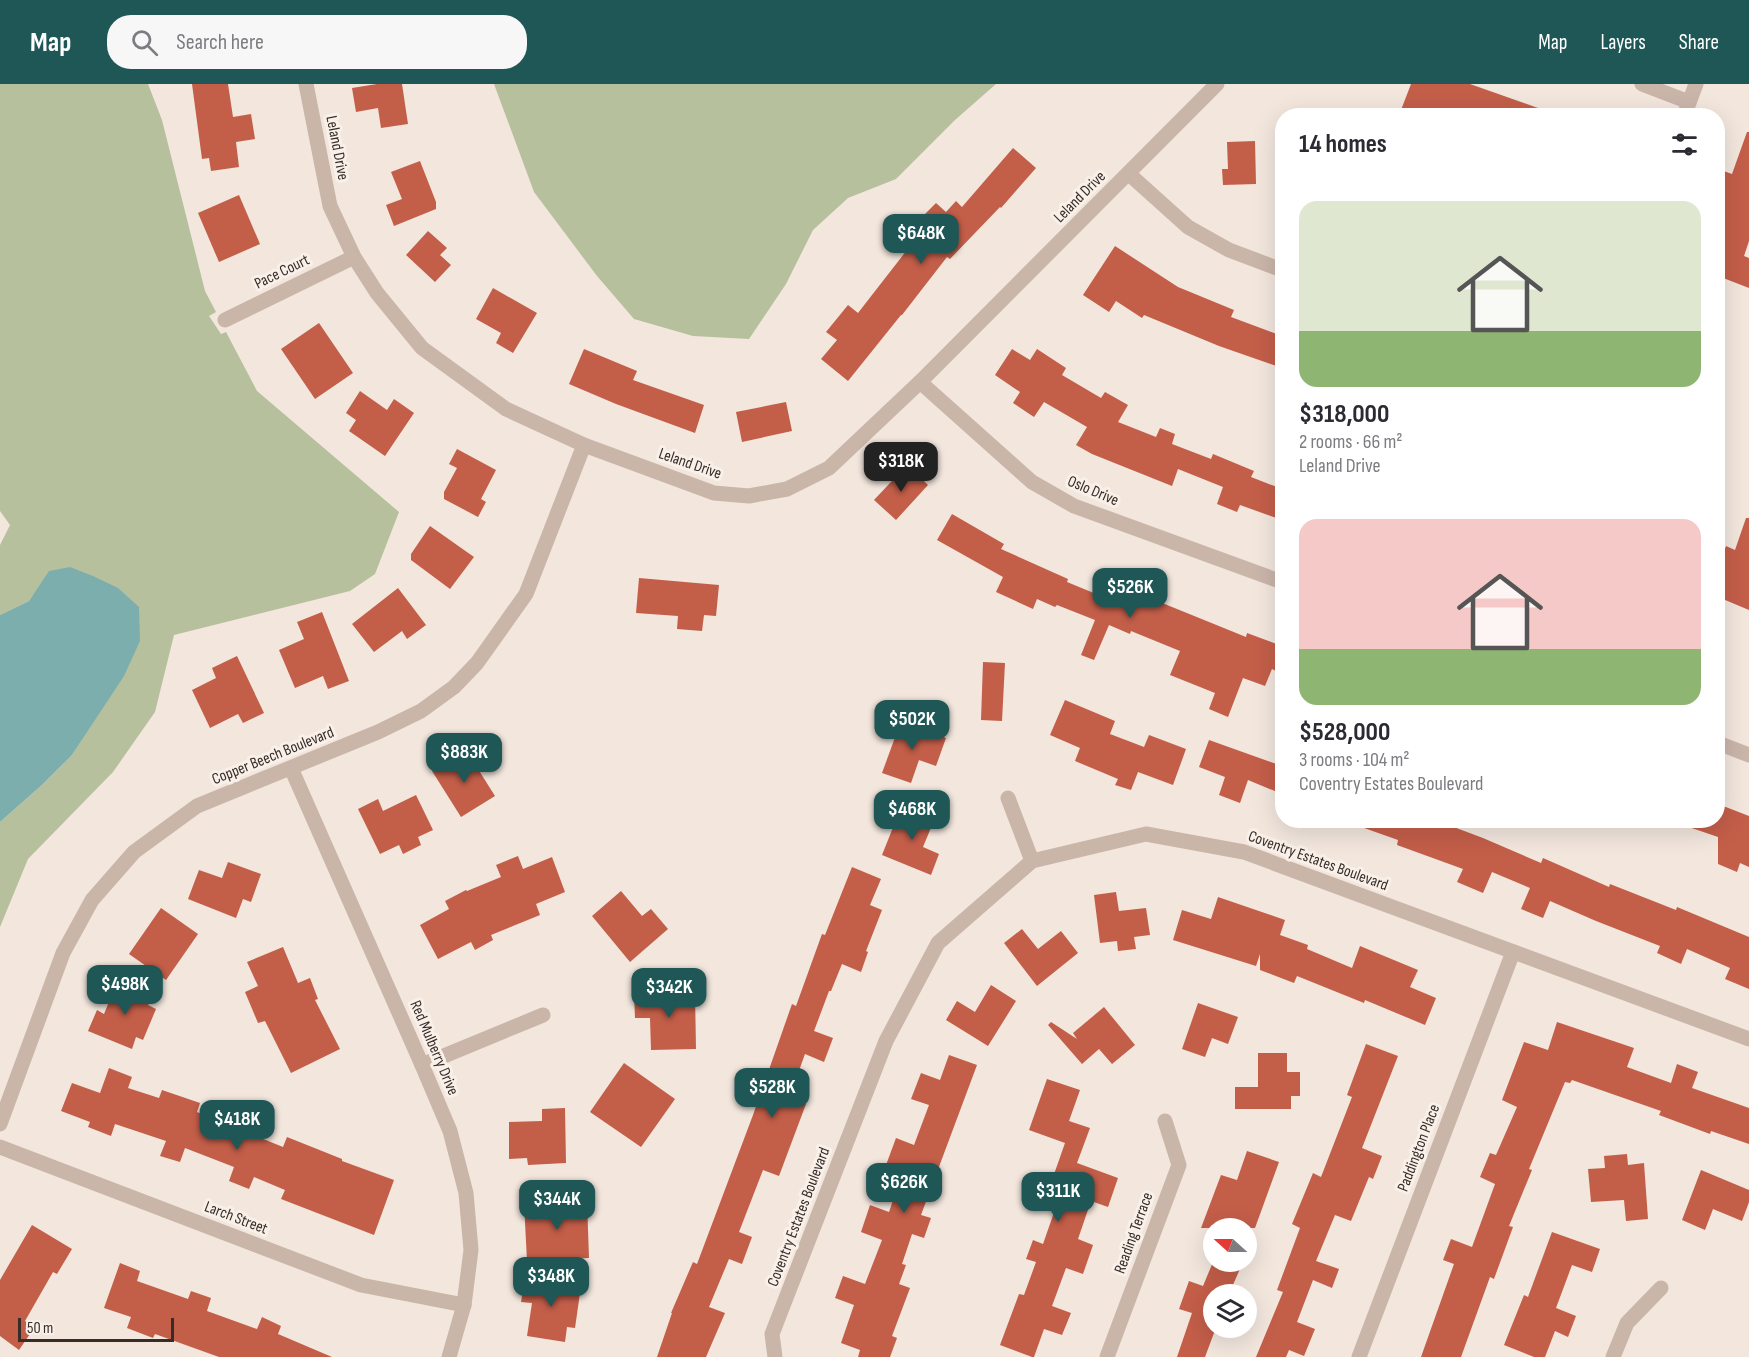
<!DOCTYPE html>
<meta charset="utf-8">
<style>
:root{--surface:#fff;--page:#f7f7f7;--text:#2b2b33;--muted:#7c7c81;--accent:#1f5757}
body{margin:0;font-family:"Sofia Sans Condensed",sans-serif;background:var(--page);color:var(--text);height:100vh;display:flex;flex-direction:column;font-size:22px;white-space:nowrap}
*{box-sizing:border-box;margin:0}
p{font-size:20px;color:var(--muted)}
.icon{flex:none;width:33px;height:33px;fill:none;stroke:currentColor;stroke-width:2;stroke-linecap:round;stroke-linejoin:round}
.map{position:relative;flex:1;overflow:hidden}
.drawer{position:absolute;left:1275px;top:24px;width:450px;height:720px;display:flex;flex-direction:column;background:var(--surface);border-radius:24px;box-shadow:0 6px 24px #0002}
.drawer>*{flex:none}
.needle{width:39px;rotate:291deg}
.fabs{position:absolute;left:1203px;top:1134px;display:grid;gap:12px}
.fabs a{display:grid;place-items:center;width:54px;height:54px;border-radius:50%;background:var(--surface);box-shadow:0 6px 24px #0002;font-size:30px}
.scale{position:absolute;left:18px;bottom:15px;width:156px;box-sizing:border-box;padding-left:6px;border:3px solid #372c28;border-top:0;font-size:16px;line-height:21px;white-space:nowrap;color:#372c28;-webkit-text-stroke:4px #f9f1e9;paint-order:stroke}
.price{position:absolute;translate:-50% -51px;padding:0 14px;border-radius:12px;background:var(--accent);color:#fff;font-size:20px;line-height:39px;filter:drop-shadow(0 2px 3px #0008)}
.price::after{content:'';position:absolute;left:50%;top:36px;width:18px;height:14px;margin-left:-9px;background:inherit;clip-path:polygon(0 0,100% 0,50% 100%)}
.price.active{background:#222;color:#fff}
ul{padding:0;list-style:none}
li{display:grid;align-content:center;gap:12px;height:318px;padding:0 24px}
li span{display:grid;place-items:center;height:186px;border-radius:18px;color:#555}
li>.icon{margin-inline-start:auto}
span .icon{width:108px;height:108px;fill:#fffc;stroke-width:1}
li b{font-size:26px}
h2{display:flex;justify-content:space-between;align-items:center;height:72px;padding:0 24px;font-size:26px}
header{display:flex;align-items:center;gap:36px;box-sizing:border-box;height:84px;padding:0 30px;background:var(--accent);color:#fff}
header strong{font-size:28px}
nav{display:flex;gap:33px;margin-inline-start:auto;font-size:21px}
.search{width:420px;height:54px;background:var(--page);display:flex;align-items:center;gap:15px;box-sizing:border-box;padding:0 21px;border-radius:24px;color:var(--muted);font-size:22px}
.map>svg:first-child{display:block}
.green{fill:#b7c09d}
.water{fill:#7caead}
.building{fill:#c35e49}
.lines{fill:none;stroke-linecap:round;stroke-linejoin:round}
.minor{stroke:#cab5a9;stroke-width:15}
.labels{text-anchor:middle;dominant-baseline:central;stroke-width:6;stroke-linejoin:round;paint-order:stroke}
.street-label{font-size:16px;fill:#372c28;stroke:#f9f1e9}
</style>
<header>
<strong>Map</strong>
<div class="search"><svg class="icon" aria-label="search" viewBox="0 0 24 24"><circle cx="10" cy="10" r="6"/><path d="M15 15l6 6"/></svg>Search here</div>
<nav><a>Map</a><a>Layers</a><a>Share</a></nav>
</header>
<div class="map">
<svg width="1749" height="1273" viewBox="0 0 1749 1273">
<rect width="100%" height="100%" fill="#f2e6dd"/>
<!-- green -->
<g class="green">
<path d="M0,0h148l14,36 43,171 11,21 -7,4 12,18 5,-2 31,59 142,121 -24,62 -25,17 -176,44 -19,77 -42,60 -85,87 -28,68v-105l43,-38 29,-29 51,-79 -84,-89 -10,14 -29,14v-70l10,-20 -10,-14z"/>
<path d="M494,0h502l-41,36 -59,59 -48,19 -35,32 -27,54 -37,55 -56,-3 -59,-17 -37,-43 -63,-84z"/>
</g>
<!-- water -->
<path class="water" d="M70,483l23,9 25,12 21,19 1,34 -16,35 -52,79 -29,29 -43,38v-207l29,-14 20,-30z"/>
<!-- building -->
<g class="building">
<path d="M192,0h36l5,33 18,-3 4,25 -19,3 3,25 -28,4 -2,-13 -7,1z"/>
<path d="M377,0h25l6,40 -27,4 -3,-20 -22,4 -4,-24z"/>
<path d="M1411,0h59l82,29 -1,3h-137l-13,-6z"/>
<path d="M1747,48h2v109l-5,15 5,2v30l-31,-12v-107l14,5z"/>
<path d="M1255,57l1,43 -33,1 -1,-16h6l-1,-27z"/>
<path d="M1013,64l23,20 -35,40 -1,-1 -50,52 -3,-2 -45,58h-1l-53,66 -27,-22 16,-19 -11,-8 22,-27 10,8 63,-81 -7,-7 22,-22 10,9 10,-11 6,6z"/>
<path d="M420,77l16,41v7l-42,17 -8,-21 16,-6 -11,-27z"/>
<path d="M239,111l21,49 -41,18 -21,-49z"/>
<path d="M428,147l19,17 -7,7 11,10 -16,17 -29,-27z"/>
<path d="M1115,162l63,41 56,23 -3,7 51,19v32l-63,-22 -75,-31 -2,3 -26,-17 -7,11 -26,-17z"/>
<path d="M493,204l44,25 -24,40 -17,-10 5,-10 -25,-14z"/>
<path d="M319,239l34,50 -38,26 -34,-50z"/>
<path d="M584,265l53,22 -4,9 71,25 -9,28 -79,-29 -47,-20z"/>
<path d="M1012,265l18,11 7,-11 29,19 -4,7 39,23 4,-6 23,13 -10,17 38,15 4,-9 15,6 -3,10 39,15 2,-5 41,17 -3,6 31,12v31l-42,-15 -3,7 -20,-8 6,-17 -45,-18 -6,17 -80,-32 -16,-9 11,-18 -43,-25 -10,15 -21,-14 7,-11 -25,-17z"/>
<path d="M360,307l27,19 7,-11 20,14 -29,43 -36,-25 7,-11 -10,-7z"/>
<path d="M786,318l6,29 -50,11 -6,-30z"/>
<path d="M457,365l39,21 -15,29 5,3 -8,15 -34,-18v-7l13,-24 -8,-4z"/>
<path d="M907,381l21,20 -32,35 -22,-20z"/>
<path d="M952,430l52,30 -3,5 67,30 -1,3 51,21 8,-21 21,9 -2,5 101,41 1,-4 35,13v28l-10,-5 -7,17 -22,-8 -15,39 -19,-8 6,-16 -45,-18 10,-24 -49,-20 -1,3 -21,-9 -15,35 -13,-5 14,-35 -38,-15 -2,2 -18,-8 -4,10 -37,-17 7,-15 -66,-37z"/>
<path d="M1746,434h3v92l-31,-13 7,-18 -7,-3v-8l8,-22 9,4z"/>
<path d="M430,442l44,31 -24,32 -39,-29v-6z"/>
<path d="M639,494l80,7 -3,31 -12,-1 -2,16 -25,-2 1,-13 -42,-3z"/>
<path d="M398,504l28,37 -19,14 -5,-8 -28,21 -22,-28z"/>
<path d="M322,528l27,69 -21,8 -5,-13 -28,12 -16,-38 25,-11 -7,-17z"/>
<path d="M237,572l27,57 -21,10 -5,-9 -28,14 -18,-38 24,-12 -4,-10z"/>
<path d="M983,578l22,1 -3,58 -21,-1z"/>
<path d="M1065,616l50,21 -5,13 34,13 5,-12 37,14 -13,36 -35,-13 -7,18 -16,-5 3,-6 -43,-18 5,-13 -30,-13z"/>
<path d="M901,637l45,17 -10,28 -17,-6 -8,23 -29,-10z"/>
<path d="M1209,656l73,26v28l-34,-14 -8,23 -21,-8 6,-18 -26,-10z"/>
<path d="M466,666l29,46 -34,21 -29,-46z"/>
<path d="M416,711l17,35 -15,7 3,8 -18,9 -4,-9 -19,9 -22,-45 20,-10 5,12z"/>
<path d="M1718,720l31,12v51l-9,-4 -3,9 -19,-8v-27l-41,-14v-3h41z"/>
<path d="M902,721l33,13 -12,29 16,7 -8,21 -49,-20z"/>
<path d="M1350,736h85l48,18 58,25 2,-5 66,29 1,-3 66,26 1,-3 72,30v52l-24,-10 5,-11 -43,-19 -6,15 -24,-11 3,-7 -64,-25 -46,-20 -7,17 -22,-9 9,-21 -38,-16 -9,21 -26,-11 6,-13 -66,-24 1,-5 -48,-17z"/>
<path d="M518,772l5,13 29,-12 13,35 -29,12 4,11 -49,20 2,5 -18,10 -4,-8 -33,17 -18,-34 29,-16 -4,-8 21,-11 1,1 34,-14 -5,-12z"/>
<path d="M228,778l33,12 -10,28 -8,-3 -7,19 -48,-19 11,-29 23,8z"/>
<path d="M852,783l29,12 -11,26 12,5 -16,41 2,1 -7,20 -19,-8 -11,27h-2l-15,40 19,7 -9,24 -19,-8 -16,44 17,6 -27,72 -16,-6 -24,62 13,5 -10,27 -13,-5 -20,48 16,6 -19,44h-49l15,-44h-1l22,-51 4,2 56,-149 39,-111 4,2 26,-72 3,1z"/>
<path d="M621,807l21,25 9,-7 17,20 -38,33 -38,-46z"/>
<path d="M1116,808l3,19 27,-3 4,27 -16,2 2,12 -18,2 -1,-10 -17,2 -6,-48z"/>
<path d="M1218,813l67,23 -5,15 28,10 -1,4 45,19 8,-22 58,24 -8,17 26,11 -11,27 -60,-25 -1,3 -67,-27 -3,7 -34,-13v-16l-4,12 -83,-26 9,-30 29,9z"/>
<path d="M161,824l37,26 -32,46 -37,-26z"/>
<path d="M1022,845l16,20 23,-18 17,22 -41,33 -33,-43z"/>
<path d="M283,863l15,36 12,-5 8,21 -3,1 25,49 -49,24 -26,-52 -7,2 -13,-31 13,-6 -11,-24z"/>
<path d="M118,896l37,15 -7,10 8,4 -13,31 -7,-3 -4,12 -44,-18 9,-21 7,4z"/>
<path d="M991,901l25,16 -28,45 -42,-26 11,-19 18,11z"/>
<path d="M695,909l1,56 -45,1 -1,-32h-15l-1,-24z"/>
<path d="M1198,919l40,14 -10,27 -16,-6 -7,19 -23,-8z"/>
<path d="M1104,923l31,38 -23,19 -13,-15 -17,15 -34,-39 3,-3 26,17 -4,-6z"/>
<path d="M1557,938l77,26 -7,19 44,16 6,-19 21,8 -6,16 57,20v36l-38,-13 -1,3 -51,-19 2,-4 -89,-31 -2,3 -5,-1 -36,87 3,1 -23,56 4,1 -19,52 -4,-2 -29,80h-40l33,-93 -11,-4 8,-21 21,8 23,-63 -15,-7 10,-24 6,2 21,-48 -15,-7 22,-58 24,8z"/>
<path d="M1366,960l32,12 -36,92 20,8 -9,23 -4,-2 -18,44 -16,-6 -19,46 23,8 -7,19 -19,-8 -16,42 18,7 -11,27 -15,-6 -3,7h-30l27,-65 -6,-2 23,-62 -8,-4 21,-51 8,4 31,-80 -5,-2z"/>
<path d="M1258,969h29v19h13v24h-9v13h-56v-22h23z"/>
<path d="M949,971l28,10 -56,150 10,3 -7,20 -12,-4 -10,30 4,1 -7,19 11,4 -18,48 5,2 -7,19h-32l2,-7 -19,-7 13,-38 -19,-7 8,-22 22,8 17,-44 -21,-8 9,-27 19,7 14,-41 -17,-6 10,-27 18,7 15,-40 -18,-6 10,-26 19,7z"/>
<path d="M624,979l51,36 -34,48 -51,-35z"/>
<path d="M109,984l23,9 -4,11 31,10 3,-8 38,13 -3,9 86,35 4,-10 55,22v2l52,19 -20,55 -93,-36 4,-9 -31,-13 -5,12 -20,-8 5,-14 -49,-19 -5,14 -20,-6 6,-15 -51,-17 -4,12 -23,-9 2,-5 -29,-11 11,-28 28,10z"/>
<path d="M1047,995l33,11 -11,31 21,7 -13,35 41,15 -10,29 -17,-6 -13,38 15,6 -10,29 -17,-6 -14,38 19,7 -9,22 -18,-6 -10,28h-2l-32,-12 19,-51 5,1 12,-33 -10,-3 7,-19 10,4 15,-43 -12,-4 19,-54 -36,-13z"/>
<path d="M565,1024l1,55 -38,2 -1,-7 -18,1v-37l33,-1v-12z"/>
<path d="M1247,1067l32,11 -24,66h-54l20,-53 16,5z"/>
<path d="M1627,1070l1,11 16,-2 4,56 -22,2 -2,-21 -33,2 -3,-33 17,-1 -1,-12z"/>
<path d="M1701,1086l48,20v12l-7,19 -29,-12 -8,21 -23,-10z"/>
<path d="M587,1117l2,57 -62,3 -3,-58z"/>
<path d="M32,1141l40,24 -15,25 -4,-2 -28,49 9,7 -15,22 -19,-14v-56z"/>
<path d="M1552,1148l48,17 -8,23 -20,-7 -16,43 20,8 -8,21 -13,-6 -10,26h-11l-30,-12 20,-50 4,2z"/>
<path d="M1213,1178h30l-14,32h-15v39l-9,24h-28l15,-44 -13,-4 10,-28 14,5z"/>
<path d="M120,1179l20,8 -3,10 51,18 3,-8 20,7 -4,13 50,18 5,-12 19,9 -3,8 54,23h-113l-64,-23 -2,4 -26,-10 4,-11 -27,-9z"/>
<path d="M525,1194l56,8 -6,42 -8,-1 -2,15 -38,-6 5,-33 -11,-1z"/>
</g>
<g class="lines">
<!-- minor -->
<g class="minor">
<path d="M306,0l24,122 24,51 23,36 45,55 84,61 78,36 130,48 35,3 38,-7 42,-21 91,-86 297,-298"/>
<path d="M1642,0l47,18"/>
<path d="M1684,32l12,-32"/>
<path d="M1129,90l59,53 41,23 53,20"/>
<path d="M225,236l129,-63"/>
<path d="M920,298l112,100 42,24 208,76"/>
<path d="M1718,659l31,12"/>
<path d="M291,684l131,297 28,66 16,62 5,57 -7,55 -15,52"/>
<path d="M1008,714l24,63"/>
<path d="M422,981l121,-50"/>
<path d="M0,1040l63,-171 29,-53 42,-48 63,-46 181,-74 43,-21 33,-24 23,-24 49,-69 58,-149"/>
<path d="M0,1063l361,138 103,20"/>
<path d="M775,1273l-3,-23 114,-293 52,-98 94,-82 114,-27 98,18 505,187"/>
<path d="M1107,1273l72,-192 -14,-44"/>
<path d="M1359,1273l154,-405"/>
<path d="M1613,1273l14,-34 34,-35"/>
</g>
</g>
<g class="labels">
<!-- street labels -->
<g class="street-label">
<text transform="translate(337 64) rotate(79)">Leland Drive</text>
<text transform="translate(1080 113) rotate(-45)">Leland Drive</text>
<text transform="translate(282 188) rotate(-26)">Pace Court</text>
<text transform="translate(690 380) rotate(19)">Leland Drive</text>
<text transform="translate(1093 407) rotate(23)">Oslo Drive</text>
<text transform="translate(273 672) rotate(-22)">Copper Beech Boulevard</text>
<text transform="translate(1318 777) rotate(20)">Coventry Estates Boulevard</text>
<text transform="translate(434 964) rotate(67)">Red Mulberry Drive</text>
<text transform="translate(1419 1064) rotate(-69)">Paddington Place</text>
<text transform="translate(799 1133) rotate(-69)">Coventry Estates Boulevard</text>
<text transform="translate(236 1134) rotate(21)">Larch Street</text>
<text transform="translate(1134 1149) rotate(-70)">Reading Terrace</text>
</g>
</g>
</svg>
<div class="fabs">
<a><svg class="needle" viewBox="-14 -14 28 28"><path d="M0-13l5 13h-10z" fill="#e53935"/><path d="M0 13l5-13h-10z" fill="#7c7c81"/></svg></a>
<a><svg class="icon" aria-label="layers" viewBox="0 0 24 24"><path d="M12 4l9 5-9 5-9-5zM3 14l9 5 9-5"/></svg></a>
</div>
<div class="scale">50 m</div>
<b class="price" style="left:921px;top:181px">$648K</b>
<b class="price active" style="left:901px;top:409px">$318K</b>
<b class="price" style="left:1130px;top:535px">$526K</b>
<b class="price" style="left:912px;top:667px">$502K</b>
<b class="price" style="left:464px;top:700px">$883K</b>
<b class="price" style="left:912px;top:757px">$468K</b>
<b class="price" style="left:125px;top:932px">$498K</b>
<b class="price" style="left:669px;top:935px">$342K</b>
<b class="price" style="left:772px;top:1035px">$528K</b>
<b class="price" style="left:237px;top:1067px">$418K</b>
<b class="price" style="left:904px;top:1130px">$626K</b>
<b class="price" style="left:1058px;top:1139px">$311K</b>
<b class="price" style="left:557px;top:1147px">$344K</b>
<b class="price" style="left:551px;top:1224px">$348K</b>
<section class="drawer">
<h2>14 homes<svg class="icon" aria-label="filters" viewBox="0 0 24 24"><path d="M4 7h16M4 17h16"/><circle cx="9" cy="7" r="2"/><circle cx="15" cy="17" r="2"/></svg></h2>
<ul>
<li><span style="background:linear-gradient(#dfe7d0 70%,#8fb573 0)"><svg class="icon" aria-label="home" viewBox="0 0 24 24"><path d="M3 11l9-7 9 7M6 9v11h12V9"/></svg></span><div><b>$318,000</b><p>2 rooms · 66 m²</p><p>Leland Drive</p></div></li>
<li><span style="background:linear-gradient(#f6c9c9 70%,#8fb573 0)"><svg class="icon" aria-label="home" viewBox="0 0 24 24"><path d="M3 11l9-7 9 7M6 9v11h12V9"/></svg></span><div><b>$528,000</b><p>3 rooms · 104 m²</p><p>Coventry Estates Boulevard</p></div></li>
</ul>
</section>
</div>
